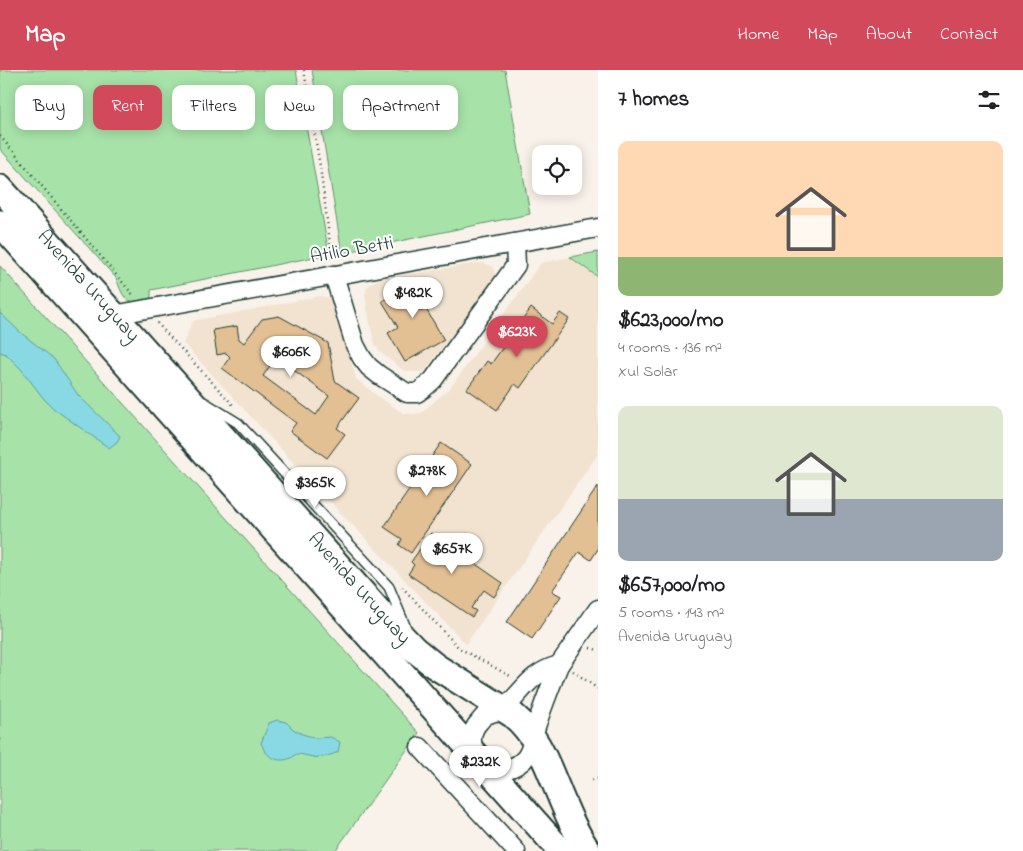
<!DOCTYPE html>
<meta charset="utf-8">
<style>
:root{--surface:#fff;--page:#f2f2f2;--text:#202124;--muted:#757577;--accent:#d1495b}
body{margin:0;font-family:"Indie Flower",sans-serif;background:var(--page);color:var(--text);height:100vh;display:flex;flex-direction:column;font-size:19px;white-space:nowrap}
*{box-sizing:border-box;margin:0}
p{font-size:16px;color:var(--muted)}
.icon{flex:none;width:28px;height:28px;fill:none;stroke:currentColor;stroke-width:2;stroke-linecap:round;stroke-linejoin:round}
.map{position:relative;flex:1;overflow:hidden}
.sheet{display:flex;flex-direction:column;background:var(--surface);width:425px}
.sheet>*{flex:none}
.banner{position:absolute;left:15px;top:15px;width:475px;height:45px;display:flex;gap:10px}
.controls{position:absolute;left:532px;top:75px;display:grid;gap:10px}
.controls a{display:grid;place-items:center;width:50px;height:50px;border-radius:10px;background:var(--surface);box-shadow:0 2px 12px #0003;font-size:25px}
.price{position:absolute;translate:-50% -42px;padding:0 11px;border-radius:18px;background:#fff;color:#222;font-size:16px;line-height:32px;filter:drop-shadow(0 1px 2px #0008)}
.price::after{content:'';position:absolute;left:50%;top:30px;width:15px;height:11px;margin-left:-8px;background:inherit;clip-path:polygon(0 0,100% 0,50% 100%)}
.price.active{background:var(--accent);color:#fff}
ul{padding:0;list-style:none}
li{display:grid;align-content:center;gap:10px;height:265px;padding:0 20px}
li span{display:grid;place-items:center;height:155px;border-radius:10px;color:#555}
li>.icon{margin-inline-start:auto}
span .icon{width:90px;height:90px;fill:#fffc;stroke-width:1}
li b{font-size:21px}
h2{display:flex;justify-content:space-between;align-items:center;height:60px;padding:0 20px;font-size:21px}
.tag{padding:0 18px;border-radius:10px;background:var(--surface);box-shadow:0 2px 12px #0003;font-size:18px;line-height:45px}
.tag.active{background:var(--accent);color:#fff}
header{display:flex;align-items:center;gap:30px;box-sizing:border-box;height:70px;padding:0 25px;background:var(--accent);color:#fff}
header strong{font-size:24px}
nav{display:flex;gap:28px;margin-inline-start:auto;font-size:18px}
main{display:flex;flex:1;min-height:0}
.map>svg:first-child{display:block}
.built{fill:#f2e3d0}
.green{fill:#a7e3a9;stroke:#63906e}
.water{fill:#89d9e4;stroke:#5f9b9e}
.building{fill:#e3bf94;stroke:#1f3d34;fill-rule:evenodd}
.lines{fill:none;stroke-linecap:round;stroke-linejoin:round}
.lane-casing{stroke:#1f3d34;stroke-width:12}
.street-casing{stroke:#1f3d34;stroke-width:21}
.secondary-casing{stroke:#1f3d34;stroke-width:29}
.path{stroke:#1f3d34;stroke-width:2.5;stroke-dasharray:1 4;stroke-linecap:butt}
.lane{stroke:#fff;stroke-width:9}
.street{stroke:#fff;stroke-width:18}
.secondary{stroke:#fff;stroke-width:25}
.labels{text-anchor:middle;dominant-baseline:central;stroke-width:4;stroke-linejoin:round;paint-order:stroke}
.street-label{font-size:20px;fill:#1f3d34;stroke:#fff}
</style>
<header>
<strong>Map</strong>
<nav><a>Home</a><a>Map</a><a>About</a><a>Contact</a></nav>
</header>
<main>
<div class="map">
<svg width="598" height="781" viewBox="0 0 598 781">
<rect width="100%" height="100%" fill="#f9f2ea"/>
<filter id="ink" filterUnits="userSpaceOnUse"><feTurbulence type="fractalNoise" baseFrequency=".02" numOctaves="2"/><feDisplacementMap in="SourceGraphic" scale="10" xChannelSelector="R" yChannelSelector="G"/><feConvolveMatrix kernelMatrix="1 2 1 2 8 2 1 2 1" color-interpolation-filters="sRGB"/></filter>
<g filter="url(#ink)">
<!-- built -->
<g class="built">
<path d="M570,187l28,20v177l-132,190 -152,-159 -131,-142 10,-22 127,-25 9,2 5,4 3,6 19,71 23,18 24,16 10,1 8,-1 29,-25 91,-125z"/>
<path d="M478,193h6l6,2 4,3 1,6 -3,8 -68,90h-12l-9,-2 -22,-17 -6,-8 -6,-25 -4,-25 2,-8 6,-5 6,-3z"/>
</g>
<!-- green -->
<g class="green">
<path d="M0,0h296l33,184 -178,36v6l-3,6c-24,1 -24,-3 -32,-24l-116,-129z"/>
<path d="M312,0h193l25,144 -188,39z"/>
<path d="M598,182v25l-28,-20z"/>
<path d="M0,196l419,467 -84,118h-335z"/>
</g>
<!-- water -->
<g class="water">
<path d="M0,243l20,19 34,27 24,36 42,41 -3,6 -8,6 -55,-39 -10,-10 -23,-30 -15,-15 -6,-2z"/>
<path d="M277,650l9,2 7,7 9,5 14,4 15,-1 9,5 -2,10c-7,3 -17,7 -25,5 -6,-1 -11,-3 -17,-3 -9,9 -23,8 -31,-3 -2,-2 -2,-5 -4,-8l8,-20z"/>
</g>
<!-- building -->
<g class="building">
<path d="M436,211l3,21 -23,3 4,7 6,-3 18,31 -39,22 -17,-29 10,-6 -16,-26 11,-6 -1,-7z"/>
<path d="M531,238l21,16 8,-11 9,6 -49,69 -5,-4 -18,26 -30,-21 20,-28 4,3z"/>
<path d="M279,246l49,27 7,38 24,17 -22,30 8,6 -18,24 -37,-27 6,-8 -74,-55 8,-11 -4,-4 -9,2 -4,-25 24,-4 2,13 5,4 18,-24zM276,287l53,39 -13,19 -53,-39z"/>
<path d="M441,373l31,21 -61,89 -12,-8 3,-6 -18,-12z"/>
<path d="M598,416v63l-7,11 -12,-8 -27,39 9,5 -29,43 -25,-17z"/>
<path d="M431,463l72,50 -9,14 -10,-7 -13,18 5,3 -4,6 -64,-43 6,-9 -3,-3z"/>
</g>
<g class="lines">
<defs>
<path id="lane" d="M204,332l34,21 151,164 17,41"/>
<g id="street">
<path d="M334,205l21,70 7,13 7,9 10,8 28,18h10l7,-5 9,-8 83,-115 -1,-22"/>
<path d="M113,245l485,-87"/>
<path d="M559,595c-9,23 -18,45 -25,68 -2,6 -2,13 -5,19 -3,7 -9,12 -16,15 -28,13 -55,-24 -33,-46 2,-3 6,-6 9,-7 6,-3 13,-2 17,-7 19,-19 25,-34 53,-42z"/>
<path d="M559,595l39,-56"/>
<path d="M420,677l96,104"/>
</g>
<g id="secondary">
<path id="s1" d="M0,118l393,439 21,22 21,17 78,49c21,18 31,41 41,66 10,24 19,48 34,70"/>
<path d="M0,153l561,628"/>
</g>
</defs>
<!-- lane casing -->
<use href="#lane" class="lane-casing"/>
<!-- street casing -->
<use href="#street" class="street-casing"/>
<!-- secondary casing -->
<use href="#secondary" class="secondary-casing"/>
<!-- path -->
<g class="path">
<path d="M304,0l16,96 12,93"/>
<path d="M0,66l134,160"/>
<path d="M157,253l78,84"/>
<path d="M402,517l57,61 53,29"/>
<path d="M590,578l8,2"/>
<path d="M573,601l25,18"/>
<path d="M592,710l6,-2"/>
</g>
<!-- lane -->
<use href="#lane" class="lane"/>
<!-- street -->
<use href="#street" class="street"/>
<!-- secondary -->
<use href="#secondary" class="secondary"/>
</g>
</g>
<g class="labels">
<!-- street labels -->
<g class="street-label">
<text transform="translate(352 181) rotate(-10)">Atilio Betti</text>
<text stroke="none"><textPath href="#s1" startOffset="132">Avenida Uruguay</textPath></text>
<text stroke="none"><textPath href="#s1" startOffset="538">Avenida Uruguay</textPath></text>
</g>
</g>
</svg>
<div class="controls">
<a><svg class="icon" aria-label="locate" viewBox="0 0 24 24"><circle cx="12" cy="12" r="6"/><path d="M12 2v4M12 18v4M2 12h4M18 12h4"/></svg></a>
</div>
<b class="price" style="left:413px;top:249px">$482K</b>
<b class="price active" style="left:517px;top:288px">$623K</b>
<b class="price" style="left:291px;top:308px">$606K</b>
<b class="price" style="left:427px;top:427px">$278K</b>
<b class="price" style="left:315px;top:439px">$365K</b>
<b class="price" style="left:452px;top:505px">$657K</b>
<b class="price" style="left:480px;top:718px">$232K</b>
<div class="banner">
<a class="tag">Buy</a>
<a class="tag active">Rent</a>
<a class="tag">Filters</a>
<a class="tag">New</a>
<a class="tag">Apartment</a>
</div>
</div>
<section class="sheet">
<h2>7 homes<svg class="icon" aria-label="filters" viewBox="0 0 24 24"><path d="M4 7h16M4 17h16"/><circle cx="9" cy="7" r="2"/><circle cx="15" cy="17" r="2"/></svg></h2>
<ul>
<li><span style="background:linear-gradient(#ffd9b3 75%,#8fb573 0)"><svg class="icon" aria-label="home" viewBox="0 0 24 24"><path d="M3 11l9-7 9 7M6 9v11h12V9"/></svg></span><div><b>$623,000/mo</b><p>4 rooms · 136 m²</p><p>Xul Solar</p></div></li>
<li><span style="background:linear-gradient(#dfe7d0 60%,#9aa5b1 0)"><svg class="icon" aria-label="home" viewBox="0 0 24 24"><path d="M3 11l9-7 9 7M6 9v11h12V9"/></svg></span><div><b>$657,000/mo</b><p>5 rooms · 143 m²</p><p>Avenida Uruguay</p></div></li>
</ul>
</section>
</main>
